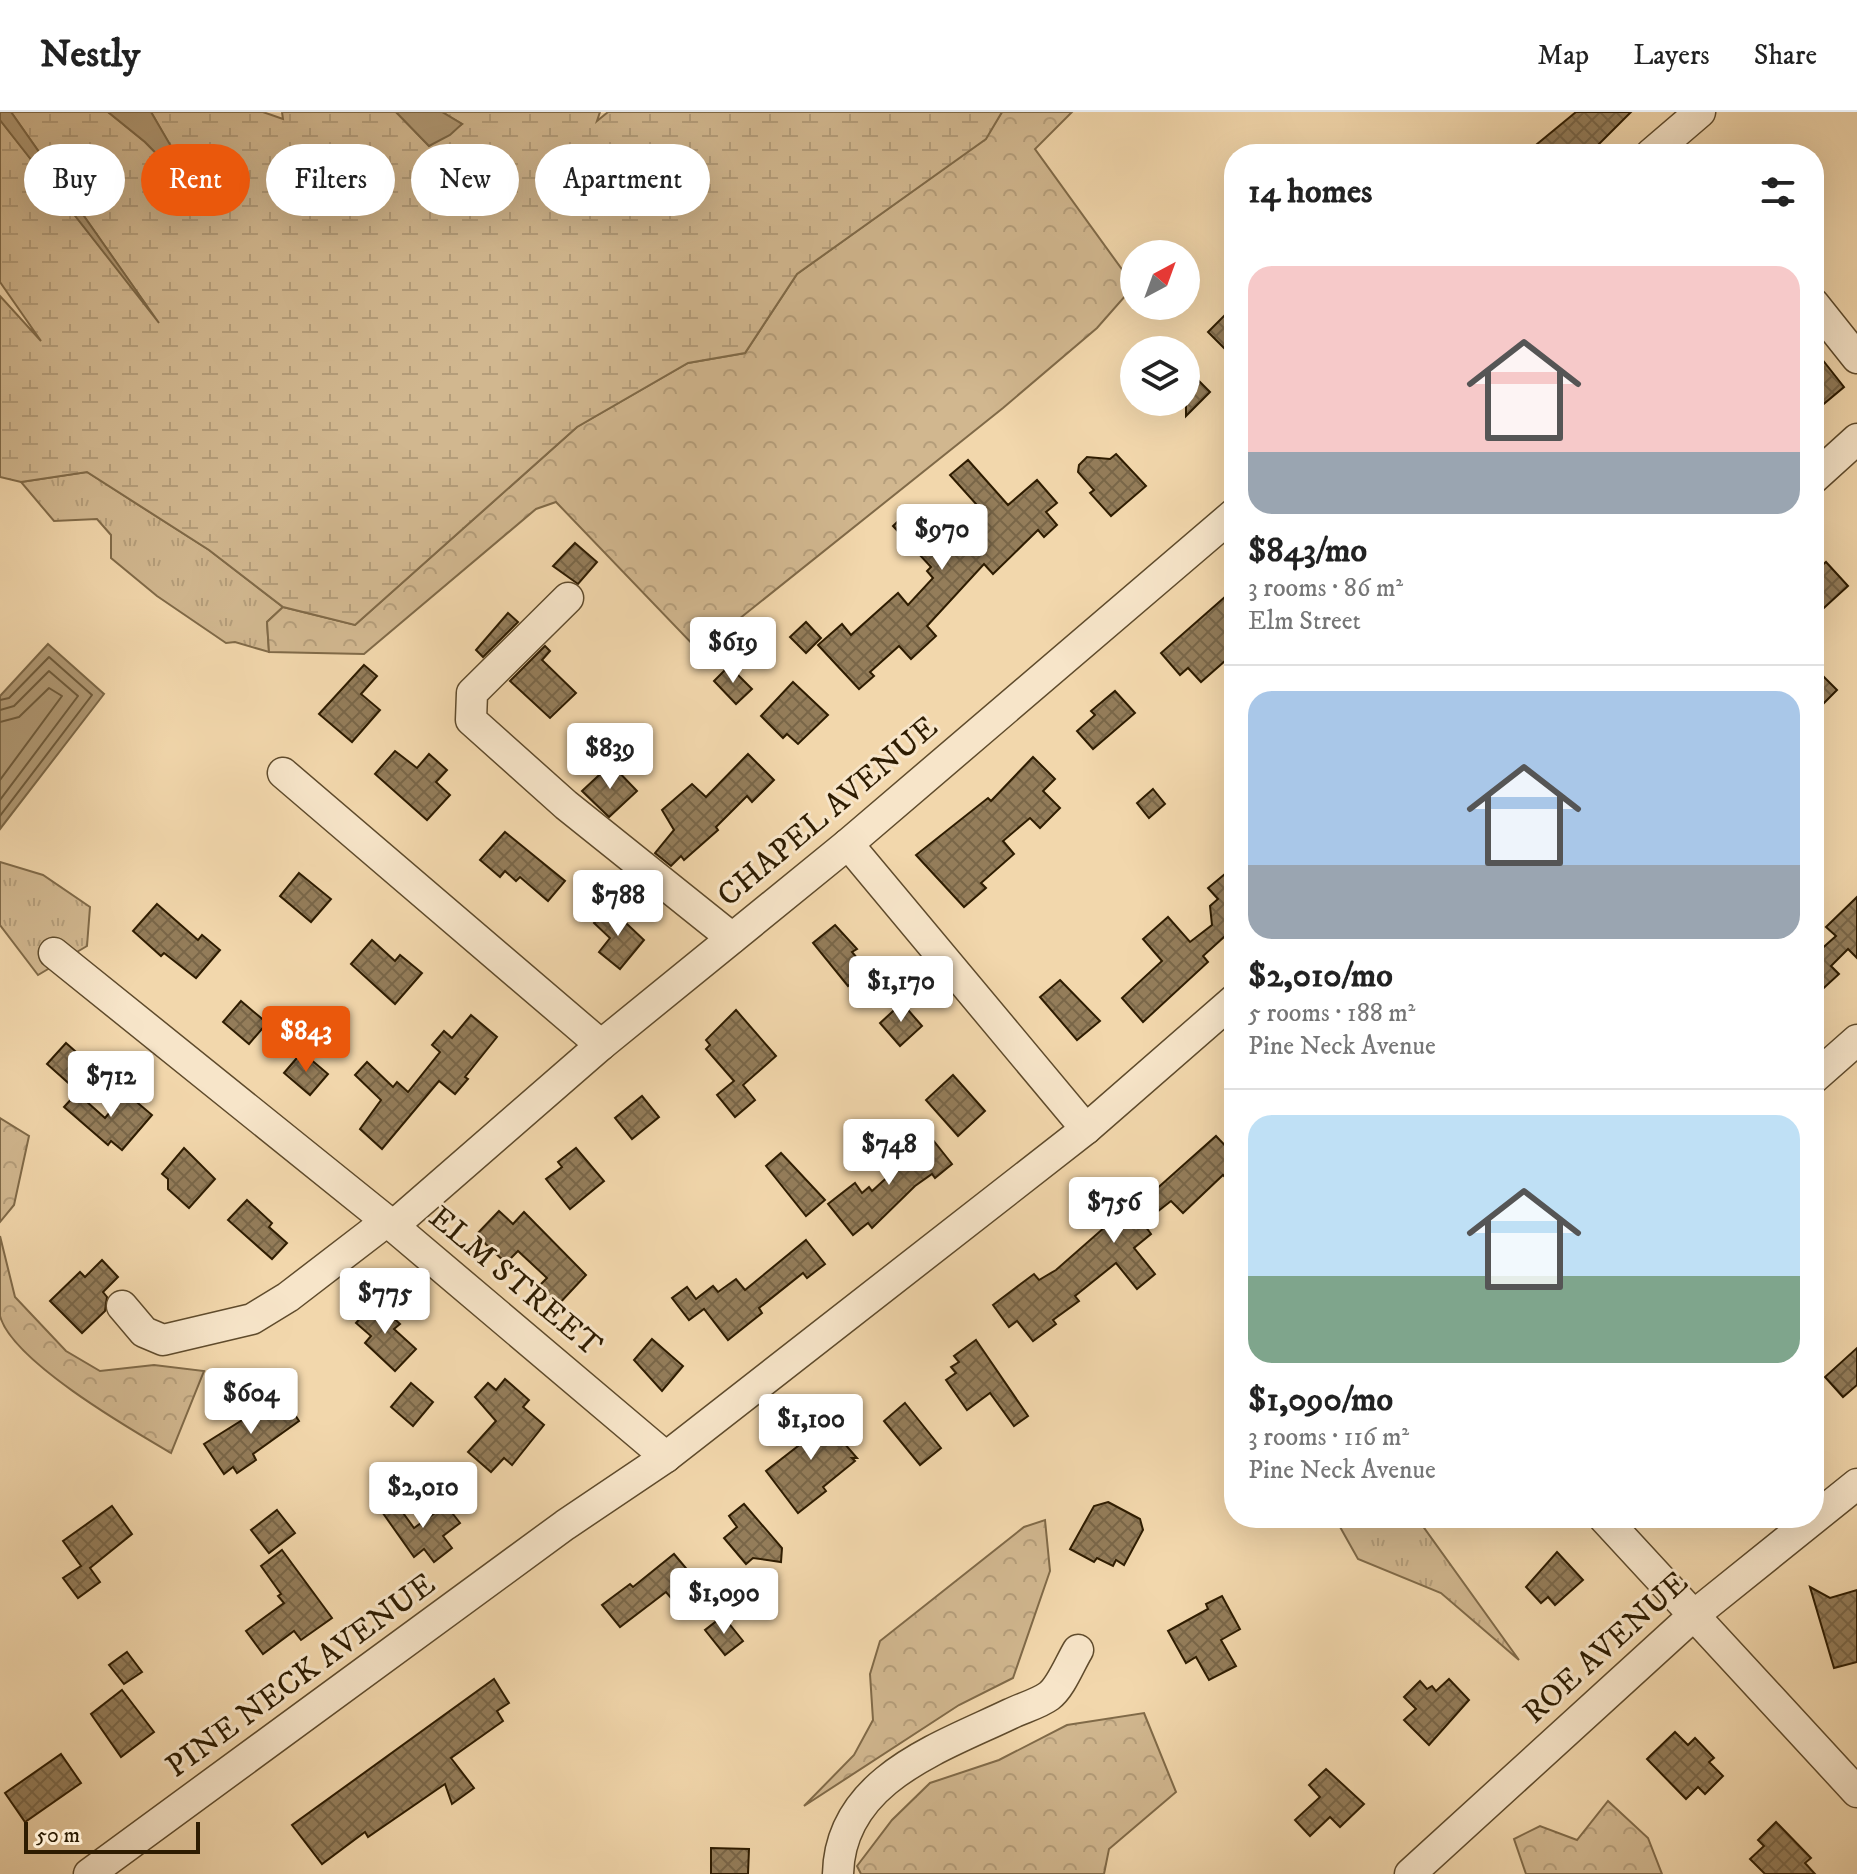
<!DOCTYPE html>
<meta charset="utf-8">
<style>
:root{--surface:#fff;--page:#f6f6f6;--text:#222;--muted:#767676;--line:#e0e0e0;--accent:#ea580c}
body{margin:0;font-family:"IM FELL DW Pica",serif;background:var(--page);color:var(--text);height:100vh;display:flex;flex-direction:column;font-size:30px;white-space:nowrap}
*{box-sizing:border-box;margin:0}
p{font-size:26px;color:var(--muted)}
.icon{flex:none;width:44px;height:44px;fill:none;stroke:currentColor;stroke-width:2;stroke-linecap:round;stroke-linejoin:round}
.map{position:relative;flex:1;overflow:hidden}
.details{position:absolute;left:1224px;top:32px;width:600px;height:1384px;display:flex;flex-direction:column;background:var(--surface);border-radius:32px;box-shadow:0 8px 32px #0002}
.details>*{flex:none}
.banner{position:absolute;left:24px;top:32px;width:760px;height:72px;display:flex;gap:16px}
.needle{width:52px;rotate:41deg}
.buttons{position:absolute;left:1120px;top:128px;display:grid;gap:16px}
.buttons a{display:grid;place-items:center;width:80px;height:80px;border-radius:50%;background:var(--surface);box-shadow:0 8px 32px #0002;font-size:40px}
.scale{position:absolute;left:24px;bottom:20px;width:176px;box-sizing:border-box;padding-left:8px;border:4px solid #2e1c01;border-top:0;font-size:22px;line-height:28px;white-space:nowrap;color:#2e1c01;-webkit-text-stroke:6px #f7e5c9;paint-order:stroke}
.price{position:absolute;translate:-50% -68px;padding:0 18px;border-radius:8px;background:#fff;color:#222;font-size:26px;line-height:52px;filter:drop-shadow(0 2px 4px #0008)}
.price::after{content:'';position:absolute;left:50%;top:48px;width:24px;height:18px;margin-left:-12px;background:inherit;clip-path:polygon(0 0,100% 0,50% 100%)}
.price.on{background:var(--accent);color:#fff}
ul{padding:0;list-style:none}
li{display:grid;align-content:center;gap:16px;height:424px;padding:0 24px}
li+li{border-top:2px solid var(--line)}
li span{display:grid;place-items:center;height:248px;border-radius:24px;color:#555}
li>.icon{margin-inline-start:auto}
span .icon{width:144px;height:144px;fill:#fffc;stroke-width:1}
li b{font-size:34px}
h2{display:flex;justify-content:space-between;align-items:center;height:96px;padding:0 24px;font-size:34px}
.pill{padding:0 28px;border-radius:36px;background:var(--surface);box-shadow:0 8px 32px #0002;font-size:28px;line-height:72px}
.pill.on{background:var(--accent);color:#fff}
header{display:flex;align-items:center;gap:48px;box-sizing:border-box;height:112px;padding:0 40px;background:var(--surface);border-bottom:2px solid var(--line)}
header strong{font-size:38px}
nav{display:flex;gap:44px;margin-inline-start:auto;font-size:28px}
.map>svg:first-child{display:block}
.grass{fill:url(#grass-tufts);stroke:#806a48;stroke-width:2}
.forest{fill:url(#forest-crowns);stroke:#806a48;stroke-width:2}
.wetland{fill:url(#wetland-marsh);stroke:#806a48;stroke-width:2}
.water{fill:#af9772;stroke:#7b6645;stroke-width:2}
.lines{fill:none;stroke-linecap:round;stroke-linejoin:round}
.shore{stroke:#6e5a3a;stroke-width:2}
.building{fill:url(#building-cross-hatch);stroke:#2e1c01;stroke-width:2}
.minor-casing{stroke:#5f4b2c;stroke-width:33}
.minor{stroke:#f7e5c9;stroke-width:30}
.labels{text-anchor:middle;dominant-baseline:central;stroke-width:6;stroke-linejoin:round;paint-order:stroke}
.street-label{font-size:32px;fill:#2e1c01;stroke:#f7e5c9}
</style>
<header>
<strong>Nestly</strong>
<nav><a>Map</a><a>Layers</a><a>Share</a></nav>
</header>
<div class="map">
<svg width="1857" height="1762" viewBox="0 0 1857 1762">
<defs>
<pattern id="grass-tufts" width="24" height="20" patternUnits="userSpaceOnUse" patternTransform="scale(2)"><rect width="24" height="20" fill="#d1b78f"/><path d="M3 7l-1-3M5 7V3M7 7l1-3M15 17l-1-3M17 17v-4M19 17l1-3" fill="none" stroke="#b49d7a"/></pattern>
<pattern id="forest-crowns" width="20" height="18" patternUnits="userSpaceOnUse" patternTransform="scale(2)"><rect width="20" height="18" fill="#d1b78f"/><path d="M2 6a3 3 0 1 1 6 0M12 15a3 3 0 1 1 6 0" fill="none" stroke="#b49d7a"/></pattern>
<pattern id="wetland-marsh" width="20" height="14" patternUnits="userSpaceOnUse" patternTransform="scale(2)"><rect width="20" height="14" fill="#d1b78f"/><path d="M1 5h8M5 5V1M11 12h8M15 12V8" fill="none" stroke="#b49d7a"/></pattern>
<pattern id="building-cross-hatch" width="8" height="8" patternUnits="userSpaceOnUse" patternTransform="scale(2)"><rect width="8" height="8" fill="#947d5a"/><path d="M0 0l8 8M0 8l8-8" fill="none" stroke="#796648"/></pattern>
</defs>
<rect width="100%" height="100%" fill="#f2d7ac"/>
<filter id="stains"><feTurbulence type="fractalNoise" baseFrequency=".0025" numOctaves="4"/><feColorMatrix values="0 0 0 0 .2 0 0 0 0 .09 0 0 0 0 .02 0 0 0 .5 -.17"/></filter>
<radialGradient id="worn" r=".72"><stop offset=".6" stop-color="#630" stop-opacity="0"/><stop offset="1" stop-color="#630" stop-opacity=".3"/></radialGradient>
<!-- grass -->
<g class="grass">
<path d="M87,360l122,78 74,57 -16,15 2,30 -34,-10 -9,1 -69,-47 -46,-38v-23l-14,-16 -43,2 -33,-39z"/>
<path d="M0,750l43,13 47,32 -3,39 -49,29 -38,-50z"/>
<path d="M1335,1406h82l102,142 -78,-67 -83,-34z"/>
</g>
<!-- forest -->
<g class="forest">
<path d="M1002,0h70l-37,37 99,137 -37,42 -94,80 -304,243 -143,-149 -20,7 -172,145 -95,-2 -2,-30 16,-15 72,18 222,-198 111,-64 57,-10 52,-79 188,-135z"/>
<path d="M0,1006l29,18 -15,69 -14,17z"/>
<path d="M0,1124l15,61 51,54 34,20 54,-6 50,6 -33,82c-41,-24 -159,-92 -171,-137 0,-20 0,-59 0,-80z"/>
<path d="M1045,1408l5,51 -37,107 -54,27 -155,101 50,-51 19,-35 -3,-46 10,-33 144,-114z"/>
<path d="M1144,1601l32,79 -67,57 -5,25h-243l-4,-8 35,-46 38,-37 69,-23 68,-35z"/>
<path d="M1608,1689l40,37 14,36h-136l-12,-35 26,-13 37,14z"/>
</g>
<!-- wetland -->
<path class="wetland" d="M11,0h97l37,30 55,56 -49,-86h112l20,7 -1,-7h114l33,34 33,-22 -20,-12h158l-3,9 11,-9h394l-16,27 -189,135 -52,79 -57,10 -111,64 -222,198 -72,-18 -74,-57 -122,-78 -66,10 -21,-5v-181l41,45 -41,-59v-162l146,185z"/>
<!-- water -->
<g class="water">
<path d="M0,0h11l148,211 -159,-203z"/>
<path d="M108,0h43l52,89 -58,-59z"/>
<path d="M396,0h46l20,12 -12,11 -21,11z"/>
<path d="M48,532l56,50 -104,135v-133z"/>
</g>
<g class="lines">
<!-- shore -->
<g class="shore">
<path d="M0,588l9,-2 40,-41 43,38 -92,121"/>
<path d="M0,598l14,-4 35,-35 29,25 -78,104"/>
<path d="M0,610l19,-5 30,-29 13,8 -62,84"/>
</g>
</g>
<!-- building -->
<g class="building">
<path d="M1576,0h55l-42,42h-64z"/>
<path d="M1234,194v52l-26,-26z"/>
<path d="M1814,237l30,38 -30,25z"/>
<path d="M1196,266l14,14 -24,24v-28z"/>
<path d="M1116,342l30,32 -35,30 -21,-23 4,-3 -16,-18 1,-7 8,-8 23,2z"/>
<path d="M968,348l40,45 29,-25 20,23 -11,9 11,13 -13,12 -6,-7 -45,44 -9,-10 -57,62 9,10 -25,23 -12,-13 -29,26 4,4 -15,13 -41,-44 24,-21 9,11 47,-42 10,12 25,-27 -6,-7 4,-4 -38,-41 21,-20 39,39 32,-31 -35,-39z"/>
<path d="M575,431l22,19 -19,22 -25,-18z"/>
<path d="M1826,450l22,24 -34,31v-45z"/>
<path d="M1234,477v64l-33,29 -13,-14 -8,7 -19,-22z"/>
<path d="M508,501l10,9 -35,35 -7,-7z"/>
<path d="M806,510l15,16 -15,15 -16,-16z"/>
<path d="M545,534l5,5 -8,9 34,33 -26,25 -40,-37z"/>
<path d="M364,553l13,11 -16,18 19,16 -28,32 -33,-28z"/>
<path d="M729,554l23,23 -16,15 -22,-23z"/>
<path d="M1814,555l23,23 -13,13 -10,-10z"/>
<path d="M793,570l35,33 -30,29 -11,-10 -4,4 -22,-22z"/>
<path d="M1115,579l20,22 -42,36 -16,-18 18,-16 -4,-4z"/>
<path d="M395,639l22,17 12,-14 18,16 -11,12 14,13 -23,25 -52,-46z"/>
<path d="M748,642l26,26 -22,22 -5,-6 -31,31 2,3 -34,30 -3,-4 -10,10 -16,-13 19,-23 -12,-20 30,-26 14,13z"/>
<path d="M1033,645l22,22 -12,12 17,17 -20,20 -10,-10 -27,23 11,13 -33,29 5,5 -22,19 -48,-52 72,-57 3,3z"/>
<path d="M611,652l26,27 -28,26 -27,-26z"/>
<path d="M1153,677l12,15 -16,14 -12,-15z"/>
<path d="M505,720l60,49 -17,20 -28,-24 -4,4 -11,-10 -5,6 -20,-17z"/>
<path d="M299,761l32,26 -20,23 -31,-26z"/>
<path d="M1225,762l9,11v43l-31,28 5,6 -65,60 -21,-24 40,-37 -19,-22 25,-22 22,25 22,-17 -2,-19 8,-7 -10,-11z"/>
<path d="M1857,785v61l-9,-9 -17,17 8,8 -25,23v-50l4,5 18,-16 -10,-9z"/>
<path d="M157,792l41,36 4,-5 18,15 -24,28 -32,-25 -3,3 -28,-25z"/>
<path d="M609,795l35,33 -24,29 -21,-17 11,-14 -16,-15z"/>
<path d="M835,813l22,24 -5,3 15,18 -19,16 -35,-43z"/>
<path d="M372,828l23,21 5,-6 22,18 -27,31 -44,-40z"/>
<path d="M1060,868l40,41 -23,19 -37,-43z"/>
<path d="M241,889l26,22 -18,21 -26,-22z"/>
<path d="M902,891l20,23 -22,20 -20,-23z"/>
<path d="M736,898l40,46 -33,29 12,15 -20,17 -18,-22 17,-14 -28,-32 4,-4 -4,-5z"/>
<path d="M471,903l26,22 -32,40 3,2 -13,15 -16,-13 -57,68 -22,-20 21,-29 -26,-25 12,-13 26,25 4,-5 11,10 32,-40 -8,-7 12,-14 8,7z"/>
<path d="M66,931l26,23 -18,22 -27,-24z"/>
<path d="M302,940l26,22 -18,21 -26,-22z"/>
<path d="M953,963l32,36 -27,25 -32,-36z"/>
<path d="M77,981l28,25 21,-25 26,22 -30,35 -11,-9 -3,4 -44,-38z"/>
<path d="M642,984l17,21 -27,22 -17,-21z"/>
<path d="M1216,1024l18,19v31l-11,-11 -40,38 -12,-12 -28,22 8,11 -17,14 21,26 -18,15 -21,-26 -41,33 4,5 -26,19 3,4 -23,17 -16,-20 -8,6 -16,-22 41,-31 5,6 17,-10 83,-73 4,4z"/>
<path d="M933,1028l19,24 -17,14 -3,-4 -17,12 -43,42 -4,-5 -15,12 -25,-31 27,-21 7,10 7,-6 3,4 32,-29 -8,-9 14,-12 8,10z"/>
<path d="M184,1036l31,31 -26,29 -21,-19v-10l-6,-5z"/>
<path d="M576,1036l28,33 -34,28 -24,-30 16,-12 -4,-5z"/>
<path d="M781,1041l44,47 -19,16 -40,-50z"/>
<path d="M247,1088l25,23 -3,4 18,16 -15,16 -44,-39z"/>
<path d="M499,1099l14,13 11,-12 62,63 -29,31 -19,-19 9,-9 -29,-27 -12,12 -30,-28z"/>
<path d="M806,1128l19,24 -18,14 -4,-5 -44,35 3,5 -34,27 -24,-31 -15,11 -17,-22 15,-11 9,12 17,-13 5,6 18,-13 9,11z"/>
<path d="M102,1148l16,17 -15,15 4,5 -2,14 -23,22 -32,-32 30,-29 5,5z"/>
<path d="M375,1189l25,23 -6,5 22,20 -21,22 -30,-28 6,-7 -15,-13z"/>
<path d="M652,1227l31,27 -21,25 -28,-31z"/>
<path d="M976,1228l52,76 -14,10 -24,-33 -23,17 -21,-30 10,-7 -5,-6 8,-5 -5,-6z"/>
<path d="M1857,1236v37l-14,12 -18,-20z"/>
<path d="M505,1267l24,21 -6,7 21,18 -32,40 -8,-7 -13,14 -23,-20 28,-31 -21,-24 13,-14 8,7z"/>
<path d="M411,1271l22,19 -20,24 -22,-19z"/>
<path d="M282,1283l17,26 -46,33 3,6 -19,13 -4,-6 -9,7 -20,-30z"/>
<path d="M905,1291l36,45 -21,17 -36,-44z"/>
<path d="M812,1294l45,52h-5l3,3 -32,26 3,4 -28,22 -32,-42 41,-32 -14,-18z"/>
<path d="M393,1387l21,29 32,-23 14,18 -17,13 9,12 -18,14 -10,-13 -10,8 -34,-48z"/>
<path d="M1108,1390l32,17 3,11 -19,35 -8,-5 -3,6 -16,-8 -3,4 -24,-13 24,-43z"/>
<path d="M744,1392l38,44 -1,14 -28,-4 -7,6 -22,-26 13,-11 -8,-11z"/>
<path d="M112,1394l20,28 -42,34 10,14 -22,16 -15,-20 18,-12 -18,-25z"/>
<path d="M277,1398l18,23 -26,20 -18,-23z"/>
<path d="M282,1438l50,68 -31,22 -7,-9 -31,23 -17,-23 38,-28 -6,-7 3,-2 -20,-28z"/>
<path d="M1557,1440l26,28 -28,25 -7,-8 -7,6 -15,-16z"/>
<path d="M674,1442l22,26 -24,19 -6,-7 -46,35 -18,-22 28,-21 3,3z"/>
<path d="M1810,1475l20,11 27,-8v72l-23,6z"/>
<path d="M1222,1484l18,33 -19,11 15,26 -27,14 -13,-23 -10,6 -18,-32 40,-22 -2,-5z"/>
<path d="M723,1504l20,25 -18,14 -20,-25z"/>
<path d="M127,1540l15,20 -18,12 -15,-19z"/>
<path d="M494,1567l15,24 -12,8 6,10 -52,37 23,30 -22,16 -7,-20 -77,53 -3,-5 -43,32 -30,-39z"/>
<path d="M1449,1567l20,21 -40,45 -25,-25 12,-11 -12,-12 16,-16 7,8 5,-3 4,5z"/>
<path d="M122,1578l32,42 -33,25 -30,-43z"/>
<path d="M1675,1620l13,13 7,-7 19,20 -5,4 14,14 -18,18 -7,-7 -12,12 -39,-40z"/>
<path d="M61,1642l20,29 -56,39 -20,-29z"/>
<path d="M1326,1657l38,35 -24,23 -10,-10 -20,19 -15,-16 25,-23 -11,-12z"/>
<path d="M1776,1710l35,36 -6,5 10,11h-50l-15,-15 14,-13 -6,-6z"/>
<path d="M711,1736l38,1 -1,25h-37z"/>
</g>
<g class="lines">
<defs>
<g id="minor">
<path d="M1651,42l49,-42"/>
<path d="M1814,192l43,54"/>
<path d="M1814,366l43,-39"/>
<path d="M568,486l-96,95 -1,27 95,85 166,133"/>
<path d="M283,661l318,272"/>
<path d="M848,732l238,285"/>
<path d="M54,841l339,273 273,231"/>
<path d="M1814,966l43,-38"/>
<path d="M393,1114l208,-181 247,-201 386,-330"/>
<path d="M122,1194l22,26 19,8 89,-21 36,-22 99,-76"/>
<path d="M1604,1406l253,274"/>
<path d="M89,1762l476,-349 101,-68 420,-328 148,-129"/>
<path d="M838,1762c2,-94 101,-126 172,-160 12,-6 28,-10 39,-18 12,-9 21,-33 29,-46"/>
<path d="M1410,1762l283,-258 164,-132"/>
</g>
</defs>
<!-- minor casing -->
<use href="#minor" class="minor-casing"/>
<!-- minor -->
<use href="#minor" class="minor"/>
</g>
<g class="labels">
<!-- street labels -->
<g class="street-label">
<text transform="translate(828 700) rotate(-40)">CHAPEL AVENUE</text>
<text transform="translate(515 1170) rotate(40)">ELM STREET</text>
<text transform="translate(1606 1536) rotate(-42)">ROE AVENUE</text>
<text transform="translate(301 1564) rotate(-36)">PINE NECK AVENUE</text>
</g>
</g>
<rect width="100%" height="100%" filter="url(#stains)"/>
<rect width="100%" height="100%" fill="url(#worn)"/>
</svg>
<div class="buttons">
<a><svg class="needle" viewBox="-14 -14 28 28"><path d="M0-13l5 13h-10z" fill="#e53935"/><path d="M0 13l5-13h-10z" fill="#767676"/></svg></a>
<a><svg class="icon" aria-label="layers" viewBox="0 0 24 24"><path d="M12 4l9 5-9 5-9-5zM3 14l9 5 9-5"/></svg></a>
</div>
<div class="scale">50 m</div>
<b class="price" style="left:942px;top:460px">$970</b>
<b class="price" style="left:733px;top:573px">$619</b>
<b class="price" style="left:610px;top:679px">$839</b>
<b class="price" style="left:618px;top:826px">$788</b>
<b class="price" style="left:901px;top:912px">$1,170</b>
<b class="price on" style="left:306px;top:962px">$843</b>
<b class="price" style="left:111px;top:1007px">$712</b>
<b class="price" style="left:889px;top:1075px">$748</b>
<b class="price" style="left:1114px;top:1133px">$756</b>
<b class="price" style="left:385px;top:1224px">$775</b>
<b class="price" style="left:251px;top:1324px">$604</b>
<b class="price" style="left:811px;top:1350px">$1,100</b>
<b class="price" style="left:423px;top:1418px">$2,010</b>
<b class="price" style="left:724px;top:1524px">$1,090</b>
<div class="banner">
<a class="pill">Buy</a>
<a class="pill on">Rent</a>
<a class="pill">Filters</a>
<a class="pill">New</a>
<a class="pill">Apartment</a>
</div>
<section class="details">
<h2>14 homes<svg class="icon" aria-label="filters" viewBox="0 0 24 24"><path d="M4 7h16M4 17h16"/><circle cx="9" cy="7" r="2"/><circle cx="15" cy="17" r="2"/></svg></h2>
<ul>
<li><span style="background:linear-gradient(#f6c9c9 75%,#9aa5b1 0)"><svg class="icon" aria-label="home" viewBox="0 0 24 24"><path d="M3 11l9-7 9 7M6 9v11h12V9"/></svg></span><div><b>$843/mo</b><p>3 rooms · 86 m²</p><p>Elm Street</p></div></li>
<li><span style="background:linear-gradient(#a9c7e8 70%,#9aa5b1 0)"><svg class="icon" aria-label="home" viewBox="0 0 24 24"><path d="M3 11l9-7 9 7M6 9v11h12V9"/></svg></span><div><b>$2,010/mo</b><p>5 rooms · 188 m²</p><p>Pine Neck Avenue</p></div></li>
<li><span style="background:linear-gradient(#bfe0f5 65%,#7fa58c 0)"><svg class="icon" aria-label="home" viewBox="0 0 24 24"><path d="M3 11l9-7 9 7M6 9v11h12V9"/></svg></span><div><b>$1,090/mo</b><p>3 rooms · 116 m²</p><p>Pine Neck Avenue</p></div></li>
</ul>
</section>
</div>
